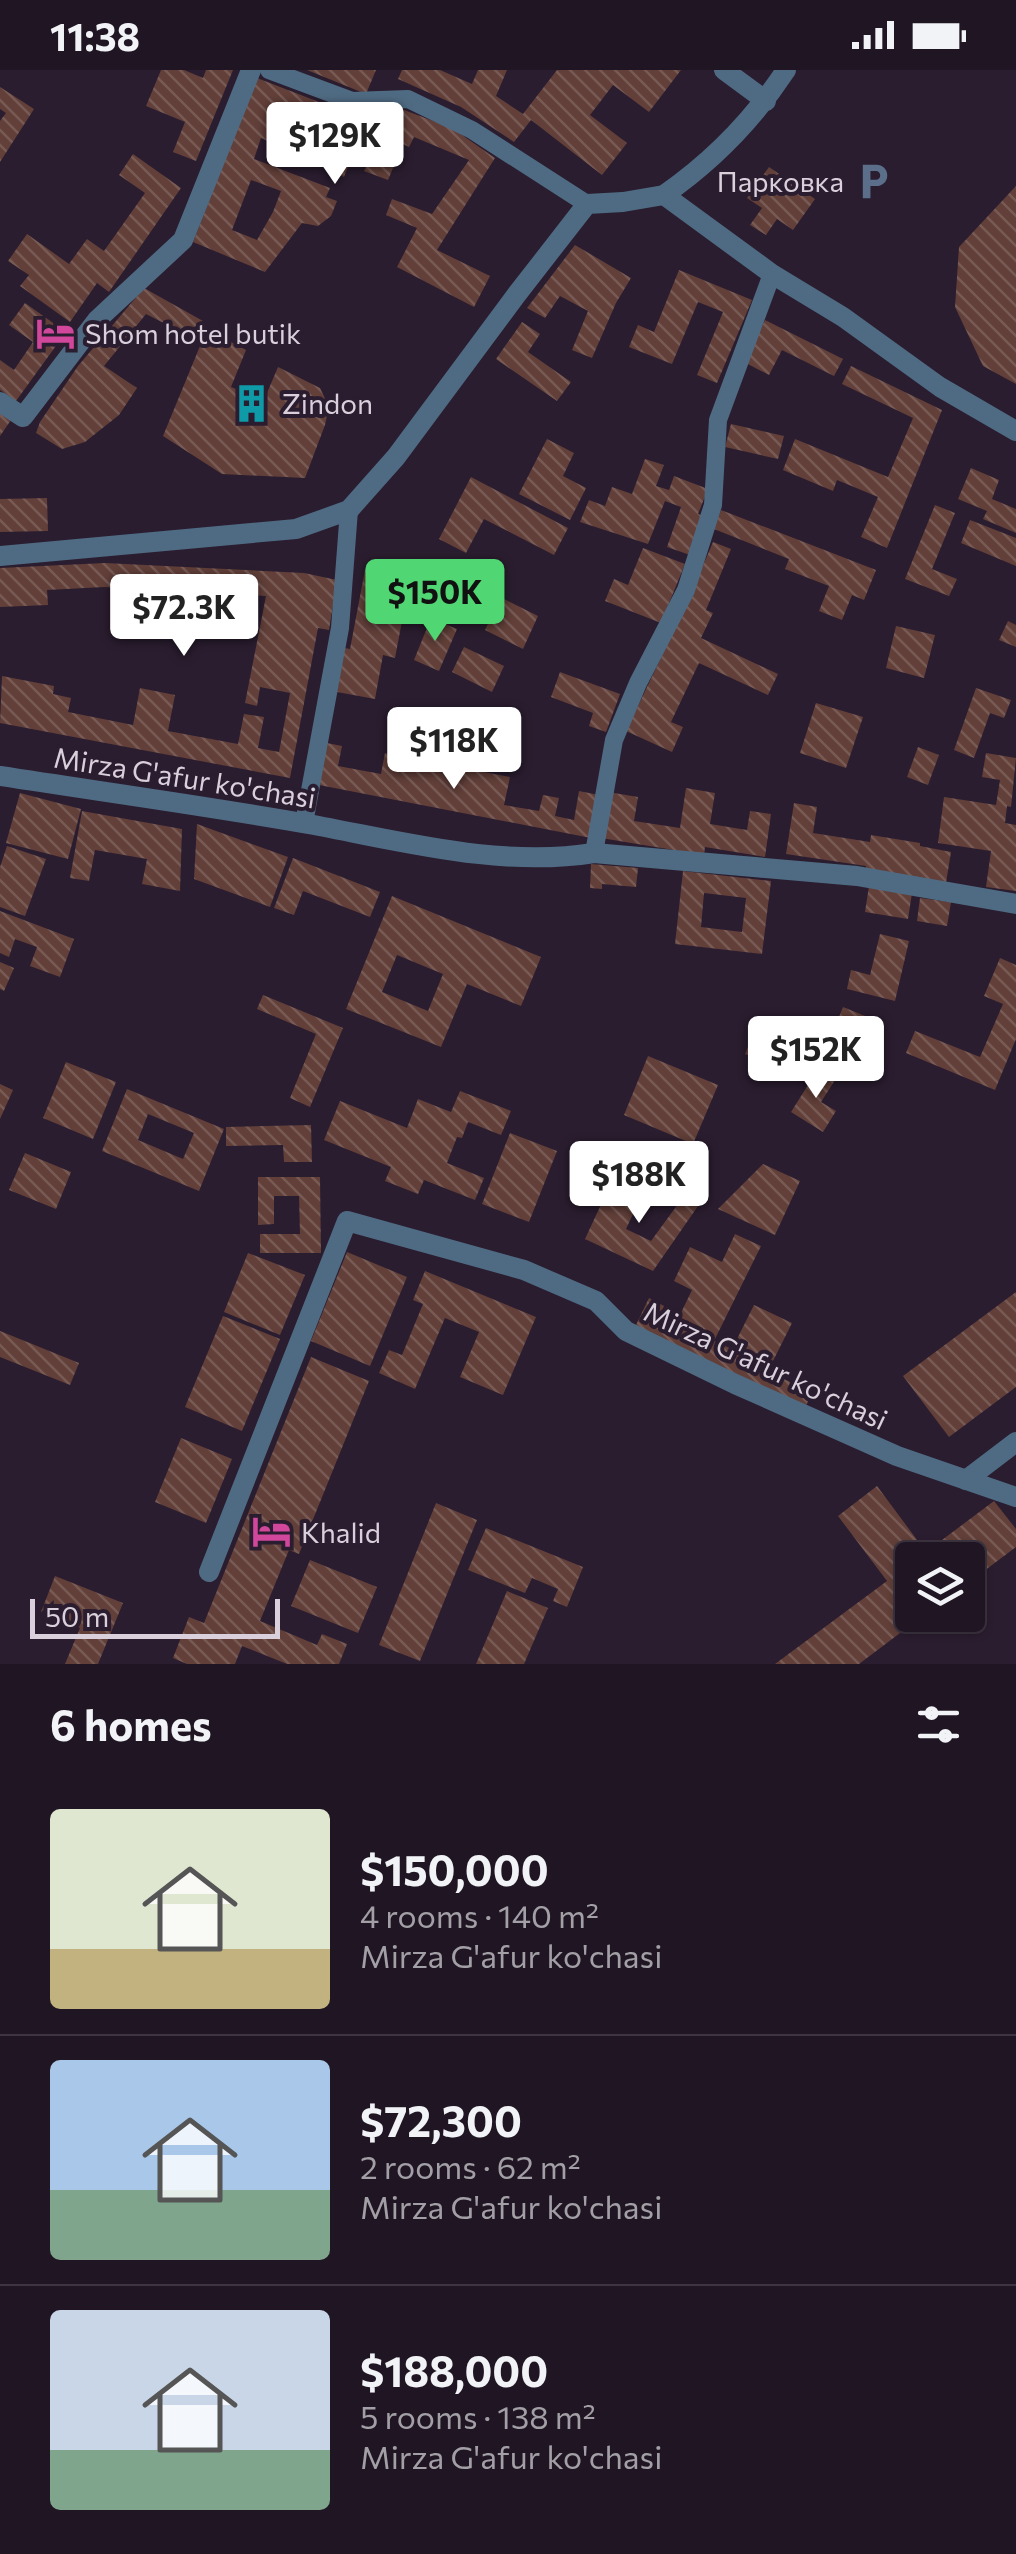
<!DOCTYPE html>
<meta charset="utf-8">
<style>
:root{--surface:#201623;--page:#281f2b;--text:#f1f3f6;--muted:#a29fa6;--line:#3d3541;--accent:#51d674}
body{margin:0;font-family:Commissioner,sans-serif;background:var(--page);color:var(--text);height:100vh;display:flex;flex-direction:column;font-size:38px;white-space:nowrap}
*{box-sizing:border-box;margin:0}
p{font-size:32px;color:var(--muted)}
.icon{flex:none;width:55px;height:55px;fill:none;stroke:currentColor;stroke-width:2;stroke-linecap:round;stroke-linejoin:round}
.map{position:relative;height:1594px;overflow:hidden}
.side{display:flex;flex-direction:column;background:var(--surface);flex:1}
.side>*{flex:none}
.fabs{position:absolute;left:895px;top:1472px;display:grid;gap:20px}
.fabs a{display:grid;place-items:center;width:90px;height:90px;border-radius:10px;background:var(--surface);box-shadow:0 2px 8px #0004,0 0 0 2px var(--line);font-size:50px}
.scale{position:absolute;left:30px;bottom:25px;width:250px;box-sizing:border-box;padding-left:10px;border:5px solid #d9d0dc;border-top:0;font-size:28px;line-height:35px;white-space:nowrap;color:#d9d0dc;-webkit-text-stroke:8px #2a1d2f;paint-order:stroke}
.price{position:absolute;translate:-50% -85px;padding:0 22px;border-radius:10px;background:#fff;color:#222;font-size:32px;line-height:65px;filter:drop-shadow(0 2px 5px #0008)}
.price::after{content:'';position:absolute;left:50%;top:60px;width:30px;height:22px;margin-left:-15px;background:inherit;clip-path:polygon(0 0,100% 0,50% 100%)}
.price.selected{background:var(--accent);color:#111}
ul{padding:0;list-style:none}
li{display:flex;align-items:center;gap:30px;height:250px;padding:0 50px}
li+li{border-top:2px solid var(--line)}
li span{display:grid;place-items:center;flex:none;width:280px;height:200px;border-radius:10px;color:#555}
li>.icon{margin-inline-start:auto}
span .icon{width:120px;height:120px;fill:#fffc;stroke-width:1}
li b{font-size:42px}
h2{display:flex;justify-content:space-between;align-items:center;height:120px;padding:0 50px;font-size:42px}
.status{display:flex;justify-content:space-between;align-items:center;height:70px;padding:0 50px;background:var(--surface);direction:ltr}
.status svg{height:28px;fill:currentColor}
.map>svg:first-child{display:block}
.building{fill:url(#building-back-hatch);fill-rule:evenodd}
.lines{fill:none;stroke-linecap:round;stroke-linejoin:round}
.lane{stroke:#4f6b83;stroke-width:18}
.street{stroke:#4f6b83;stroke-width:20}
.labels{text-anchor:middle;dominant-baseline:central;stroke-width:8;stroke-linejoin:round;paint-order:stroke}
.poi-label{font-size:28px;fill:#d9d0dc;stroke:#2a1d2f;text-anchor:start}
.street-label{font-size:28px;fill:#d9d0dc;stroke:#2a1d2f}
</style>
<div class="status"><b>11:38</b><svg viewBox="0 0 49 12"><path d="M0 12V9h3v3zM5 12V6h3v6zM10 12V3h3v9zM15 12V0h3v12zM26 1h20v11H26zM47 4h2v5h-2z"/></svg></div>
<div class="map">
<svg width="1016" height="1594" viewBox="0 0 1016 1594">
<defs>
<pattern id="building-back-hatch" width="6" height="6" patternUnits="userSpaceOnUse" patternTransform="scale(2.5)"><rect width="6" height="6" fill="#623f39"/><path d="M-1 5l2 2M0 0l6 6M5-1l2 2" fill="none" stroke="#785a55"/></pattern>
</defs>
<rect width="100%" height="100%" fill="#2a1d2f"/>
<!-- building -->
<g class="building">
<path d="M161,0h23l19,8 3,-8h27l-37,91 -23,-9 12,-30 -39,-16z"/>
<path d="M307,0h69l-10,24z"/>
<path d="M402,0h38l32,14 6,-14h29l-11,26 27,18 34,-44h124l-32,42 -36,-27 -23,30 37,28 -25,32 -71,-55 -17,22 -53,-35 -63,-28z"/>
<path d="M257,8l98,38 41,-9 56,21 43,30 -58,92 53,26 -16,31 -77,-40 20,-39 -31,-13 6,-16 40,15 37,-54 -55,-23 -5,10 -6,-3 -15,36 -24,-9 12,-22 8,2 -1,-8 -22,-8 -17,42 -19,-8 11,-28 -57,-22 -9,23 -9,-4 -7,21 76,29 -4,9 11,4 -6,15 -13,10 -16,-3 -37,49 -72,-30zM251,110l30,11 -8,21 -16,28 -25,-10z"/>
<path d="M0,17l34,22 -34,53v-41l6,-8 -6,-4z"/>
<path d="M133,84l48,34 -72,104 -12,-9 -27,39 -50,-36 9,-11 -21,-14 19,-27 42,30 18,-25 17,12 41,-58 -26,-18z"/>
<path d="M769,97l46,32 -22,31 -16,-11 -11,16 -16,-10 12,-17 -15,-10z"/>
<path d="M1016,116v198l-33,-18 -28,-59 4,-60z"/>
<path d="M575,175l56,33 -15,25 -24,55 -20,-8 16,-39 -28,-15 -15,22 -18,-10z"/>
<path d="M679,200l73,30 -35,83 -20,-8 26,-63 -25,-10 -26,62 -43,-17 9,-22 16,7z"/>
<path d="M144,218l59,33 -6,19 -51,-26 -42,52 33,22 -18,27 -34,27 -23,7 -26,-16 4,-11 38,-56z"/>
<path d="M25,233l41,29 -50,69 -16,-11v-30l14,10 19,-28 -24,-17z"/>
<path d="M765,250l78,39 -9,17 -52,-26 -13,25 -25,-13z"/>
<path d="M522,252l18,12 -12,18 43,30 -14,19 -61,-42z"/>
<path d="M207,259l39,21 -15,37 33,13 14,-33 42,21 9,19 -4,18 -20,53 -83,-4 -59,-38z"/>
<path d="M851,296l91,44 -55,138 -26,-11 17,-40 -41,-17 -4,11 -50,-21 12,-31 93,38 25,-59 -71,-34z"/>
<path d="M0,343l11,7 -11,16z"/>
<path d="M731,354l53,12 -6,23 -53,-12z"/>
<path d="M547,369l27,14 -11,23 23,12 -16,32 -51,-26z"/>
<path d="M645,389l19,6 -8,21 13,4 5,-14 34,13 -10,25 7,2 -15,39 -23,-8 14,-40 -16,-6 -17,43 -68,-22 9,-22 16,6 7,-19 20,7z"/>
<path d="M971,398l28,12 -7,19 24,10v24l-33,-14 4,-8 -29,-12z"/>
<path d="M471,407l97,51 -14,27 -70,-36 -18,34 -27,-14z"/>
<path d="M47,428l1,33 -48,1v-33z"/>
<path d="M935,435l20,8 -23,56 25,10 -8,17 -44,-17z"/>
<path d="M721,440l155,60 -12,30 -12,-5 -10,25 -23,-9 10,-25 -44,-17 4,-10 -75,-30z"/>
<path d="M970,450l46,18v28l-55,-23z"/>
<path d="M713,472l18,7 -25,61 7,3 -12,25 77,36 -10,21 -69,-32 -28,59 12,5 -11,25 -46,-21 62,-130z"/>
<path d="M643,478l42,16 -24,59 -56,-22 9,-22 14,6z"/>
<path d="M105,493l199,10 33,7 -8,50 -11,-2 -28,150 -290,-55 2,-47 52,10 -1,8 18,4 -3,14 65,13 7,-37 35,7 -7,36 70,13 6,-30 20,3 -6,31 21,4 11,-59 -30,-6 -3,19 -12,-3 21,-107 -162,-9 -57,3 1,15 -48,2v-39z"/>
<path d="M450,494l54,25 -4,8 38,19 -15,33 -38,-19 10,-21 -54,-26z"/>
<path d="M365,500l45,9 -15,79 -12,-3 -8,44 -38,-7 8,-44 5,1z"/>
<path d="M431,548l26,11 -18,42 -25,-11z"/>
<path d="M1008,551l8,4v22l-17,-7z"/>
<path d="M896,556l39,9 -11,43 -38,-10z"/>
<path d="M464,577l40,19 -12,26 -40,-20z"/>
<path d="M560,602l60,22 -14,38 -17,-6 4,-13 -42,-16z"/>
<path d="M976,618l35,12 -7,18 -14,-5 -16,45 -20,-8z"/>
<path d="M816,633l47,14 -17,51 -46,-15z"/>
<path d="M327,673l15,3 -4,20 43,8 4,-21 125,24 -6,28 35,6 4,-16 16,3 -4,18 19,4 5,-29 20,4 -8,43 -272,-53z"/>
<path d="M918,677l21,8 -11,30 -21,-8z"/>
<path d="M986,683l30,5 -5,49 -4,-1 -2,17 11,2v66l-30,-4 5,-36 -53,-8 6,-46 52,8 4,-25 -18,-3z"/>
<path d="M686,718l29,5 -5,31 37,6 3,-19 21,3 -6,43 -60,-10 -1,8 -103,-17 7,-46 30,5 -4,24 46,7z"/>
<path d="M20,723l61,16 -13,50 -62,-16z"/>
<path d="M794,733l23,4 -4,26 57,9 1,-7 49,8v3l31,6 -5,31 -81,-12 1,-5 -80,-12z"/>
<path d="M82,741l100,18 -2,62 -38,-7 5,-25 -52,-9 -6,31 -19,-3z"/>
<path d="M197,754l91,33 -18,50 -76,-28z"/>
<path d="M7,776l39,13 -21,57 -25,-9v-40z"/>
<path d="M293,788l87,34 -10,25 -67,-26 -9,24 -20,-7z"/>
<path d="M591,794l47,4 -2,19 -34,-3v5l-12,-1z"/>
<path d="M683,801l88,10 -9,73 -87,-10zM704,823l42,5 -4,34 -41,-5z"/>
<path d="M869,816l43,7 -4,26 -43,-7z"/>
<path d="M392,826l149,61 -20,49 -54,-22 -26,63 -95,-38zM397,885l46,19 -15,37 -46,-19z"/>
<path d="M920,828l31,4 -4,24 -30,-5z"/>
<path d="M0,841l74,28 -14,38 -30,-11 7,-19 -22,-8 -6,18 -9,-4z"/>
<path d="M880,864l29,7 -14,60 -48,-12 4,-19 19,5z"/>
<path d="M1000,888l16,7v74l-21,51 -89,-37 9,-22 65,26 23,-53 -19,-8z"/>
<path d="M0,892l14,6 -10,23 -4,-2z"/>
<path d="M263,925l80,33 -33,79 -20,-9 26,-64 -59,-25z"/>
<path d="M843,937l32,13 -20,47 -31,-13z"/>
<path d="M758,952l35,14 -13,32 -35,-14z"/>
<path d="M648,986l70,29 -25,59 -69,-29z"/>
<path d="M66,992l50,20 -23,57 -50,-21z"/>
<path d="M820,996l17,11 -16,25 15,9 -13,21 -32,-20z"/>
<path d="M0,1014l13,6 -13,29z"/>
<path d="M127,1019l97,40 -25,62 -97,-40zM148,1044l46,19 -11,26 -45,-19z"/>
<path d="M460,1021l51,20 -10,24 -33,-13 -6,16 -5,-1 -10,26 37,15 -9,22 -51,-20 -6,14 -33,-13 6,-14 -67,-27 16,-39 67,27 11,-29 33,13z"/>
<path d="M311,1055l1,37h-28l-1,-17 -57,1v-19z"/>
<path d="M510,1063l47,18 -28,71 -47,-18z"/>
<path d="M25,1083l46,19 -15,37 -47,-19z"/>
<path d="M763,1094l37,17 -25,54 -57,-26z"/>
<path d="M258,1107h62l1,76h-61v-19h40l-1,-38h-25v28l-16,1z"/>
<path d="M694,1112l13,11 -54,78 -68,-32 26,-56 30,14 -15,32 25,12z"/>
<path d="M735,1164l26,12 -47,95 18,8 22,-44 38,18 -24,48 44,22 -8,17 -169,-83 14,-29 15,8 -3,7 16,8 15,-31 -18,-9 16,-34 32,15z"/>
<path d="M347,1182l60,25 -37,89 -59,-25z"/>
<path d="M248,1183l57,22 -25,60 -56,-23z"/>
<path d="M425,1201l111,46 -33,78 -43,-18 19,-45 -34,-14 -30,71 -36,-16 10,-23 13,5 21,-51 -10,-4z"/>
<path d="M1016,1222v95l-67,50 -46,-61z"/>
<path d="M223,1246l57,23 -38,92 -57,-24z"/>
<path d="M0,1261l79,32 -9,22 -70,-28z"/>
<path d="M311,1287l58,24 -70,173 -10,-4 -29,71 57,24 5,-11 25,10 -8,20h-52l-45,-18 -7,18h-48l-14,-6 16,-41 15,6z"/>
<path d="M181,1368l51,21 -26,64 -51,-21z"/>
<path d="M877,1416l49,66 68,-51 22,28v18l-48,36v-23h-56v55h12l-65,49h-84l112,-83 -49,-65z"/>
<path d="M436,1433l41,17 -57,141 -41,-16z"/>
<path d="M486,1458l97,39 -16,40 -14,-6 5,-12 -26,-11 -7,15 -57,-23z"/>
<path d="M310,1490l67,27 -19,46 -67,-27z"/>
<path d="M55,1506l68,27 -25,61h-33l15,-36 -39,-16z"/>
<path d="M507,1521l41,17 -24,56h-48z"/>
</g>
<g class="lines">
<!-- lane -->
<g class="lane">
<path d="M269,0l83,31 56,-2 64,31 115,74"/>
<path d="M304,753l36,-195 9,-118"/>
<path d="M594,783l20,-113 24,-57 48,-93 27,-85 5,-85 54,-146"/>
</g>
<!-- street -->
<g class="street">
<path d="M724,0l42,31"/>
<path d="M786,0c-33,50 -73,91 -122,125l108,79 71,43 97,70 76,44"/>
<path d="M0,332l23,15 74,-97 86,-80 68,-170"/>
<path d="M0,486l296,-27 53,-19 47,-53 121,-163 70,-90 36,-2 41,-7"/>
<path d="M0,706c103,16 206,30 308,48 94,17 191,44 286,29l263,23 159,28"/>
<path d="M966,1410l50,-38"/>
<path d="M209,1502l138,-351 177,49 72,31 30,30 109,53 162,72 119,41"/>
</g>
</g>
<!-- icons -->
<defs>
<symbol id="parking-bare" viewBox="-9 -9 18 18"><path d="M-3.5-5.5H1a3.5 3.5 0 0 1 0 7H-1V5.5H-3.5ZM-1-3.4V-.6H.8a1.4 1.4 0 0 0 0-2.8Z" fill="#5c6f8a" stroke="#2a1d2f" stroke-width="2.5" paint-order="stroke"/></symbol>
<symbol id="hotel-bare" viewBox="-9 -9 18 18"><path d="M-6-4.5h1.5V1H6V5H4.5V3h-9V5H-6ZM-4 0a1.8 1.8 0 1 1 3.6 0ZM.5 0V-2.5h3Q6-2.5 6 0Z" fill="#d1479c" stroke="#2a1d2f" stroke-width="2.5" paint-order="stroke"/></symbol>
<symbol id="building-bare" viewBox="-9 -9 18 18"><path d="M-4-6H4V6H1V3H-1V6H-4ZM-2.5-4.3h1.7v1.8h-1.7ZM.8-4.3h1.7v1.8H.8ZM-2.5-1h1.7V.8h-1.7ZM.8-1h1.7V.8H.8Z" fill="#0f9aa8" stroke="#2a1d2f" stroke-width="2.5" paint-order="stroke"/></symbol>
</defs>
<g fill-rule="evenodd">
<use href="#parking-bare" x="846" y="84" width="55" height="55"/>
<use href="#hotel-bare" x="28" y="236" width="55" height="55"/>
<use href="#building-bare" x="224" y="306" width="55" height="55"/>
<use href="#hotel-bare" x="244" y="1434" width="55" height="55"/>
</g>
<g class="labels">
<!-- poi labels -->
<g class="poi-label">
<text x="844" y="111" text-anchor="end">Парковка</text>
<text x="85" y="263">Shom hotel butik</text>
<text x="282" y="333">Zindon</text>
<text x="301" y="1462">Khalid</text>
</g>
<!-- street labels -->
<g class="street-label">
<text transform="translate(185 707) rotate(9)">Mirza G'afur ko'chasi</text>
<text transform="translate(766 1295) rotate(25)">Mirza G'afur ko'chasi</text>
</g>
</g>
</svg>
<div class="fabs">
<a><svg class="icon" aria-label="layers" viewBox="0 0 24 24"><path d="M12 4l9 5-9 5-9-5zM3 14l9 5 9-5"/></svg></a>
</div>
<div class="scale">50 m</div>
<b class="price" style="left:335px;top:117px">$129K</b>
<b class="price selected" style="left:435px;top:574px">$150K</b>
<b class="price" style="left:184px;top:589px">$72.3K</b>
<b class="price" style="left:454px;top:722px">$118K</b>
<b class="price" style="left:816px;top:1031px">$152K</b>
<b class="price" style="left:639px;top:1156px">$188K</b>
</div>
<section class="side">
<h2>6 homes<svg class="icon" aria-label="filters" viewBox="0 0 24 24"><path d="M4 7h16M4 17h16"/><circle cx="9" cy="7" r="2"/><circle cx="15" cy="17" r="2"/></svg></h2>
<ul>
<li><span style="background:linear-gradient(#dfe7d0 70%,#c2b280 0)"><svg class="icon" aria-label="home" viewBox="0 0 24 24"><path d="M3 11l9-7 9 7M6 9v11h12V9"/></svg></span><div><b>$150,000</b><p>4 rooms · 140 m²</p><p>Mirza G'afur ko'chasi</p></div></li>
<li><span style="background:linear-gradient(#a9c7e8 65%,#7fa58c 0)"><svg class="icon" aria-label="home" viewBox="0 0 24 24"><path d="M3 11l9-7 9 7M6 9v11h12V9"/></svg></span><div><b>$72,300</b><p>2 rooms · 62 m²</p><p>Mirza G'afur ko'chasi</p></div></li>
<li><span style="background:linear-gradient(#c9d6e8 70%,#7fa58c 0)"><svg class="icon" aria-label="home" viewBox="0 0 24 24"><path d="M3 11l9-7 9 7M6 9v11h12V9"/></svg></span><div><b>$188,000</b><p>5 rooms · 138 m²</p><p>Mirza G'afur ko'chasi</p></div></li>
</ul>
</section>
